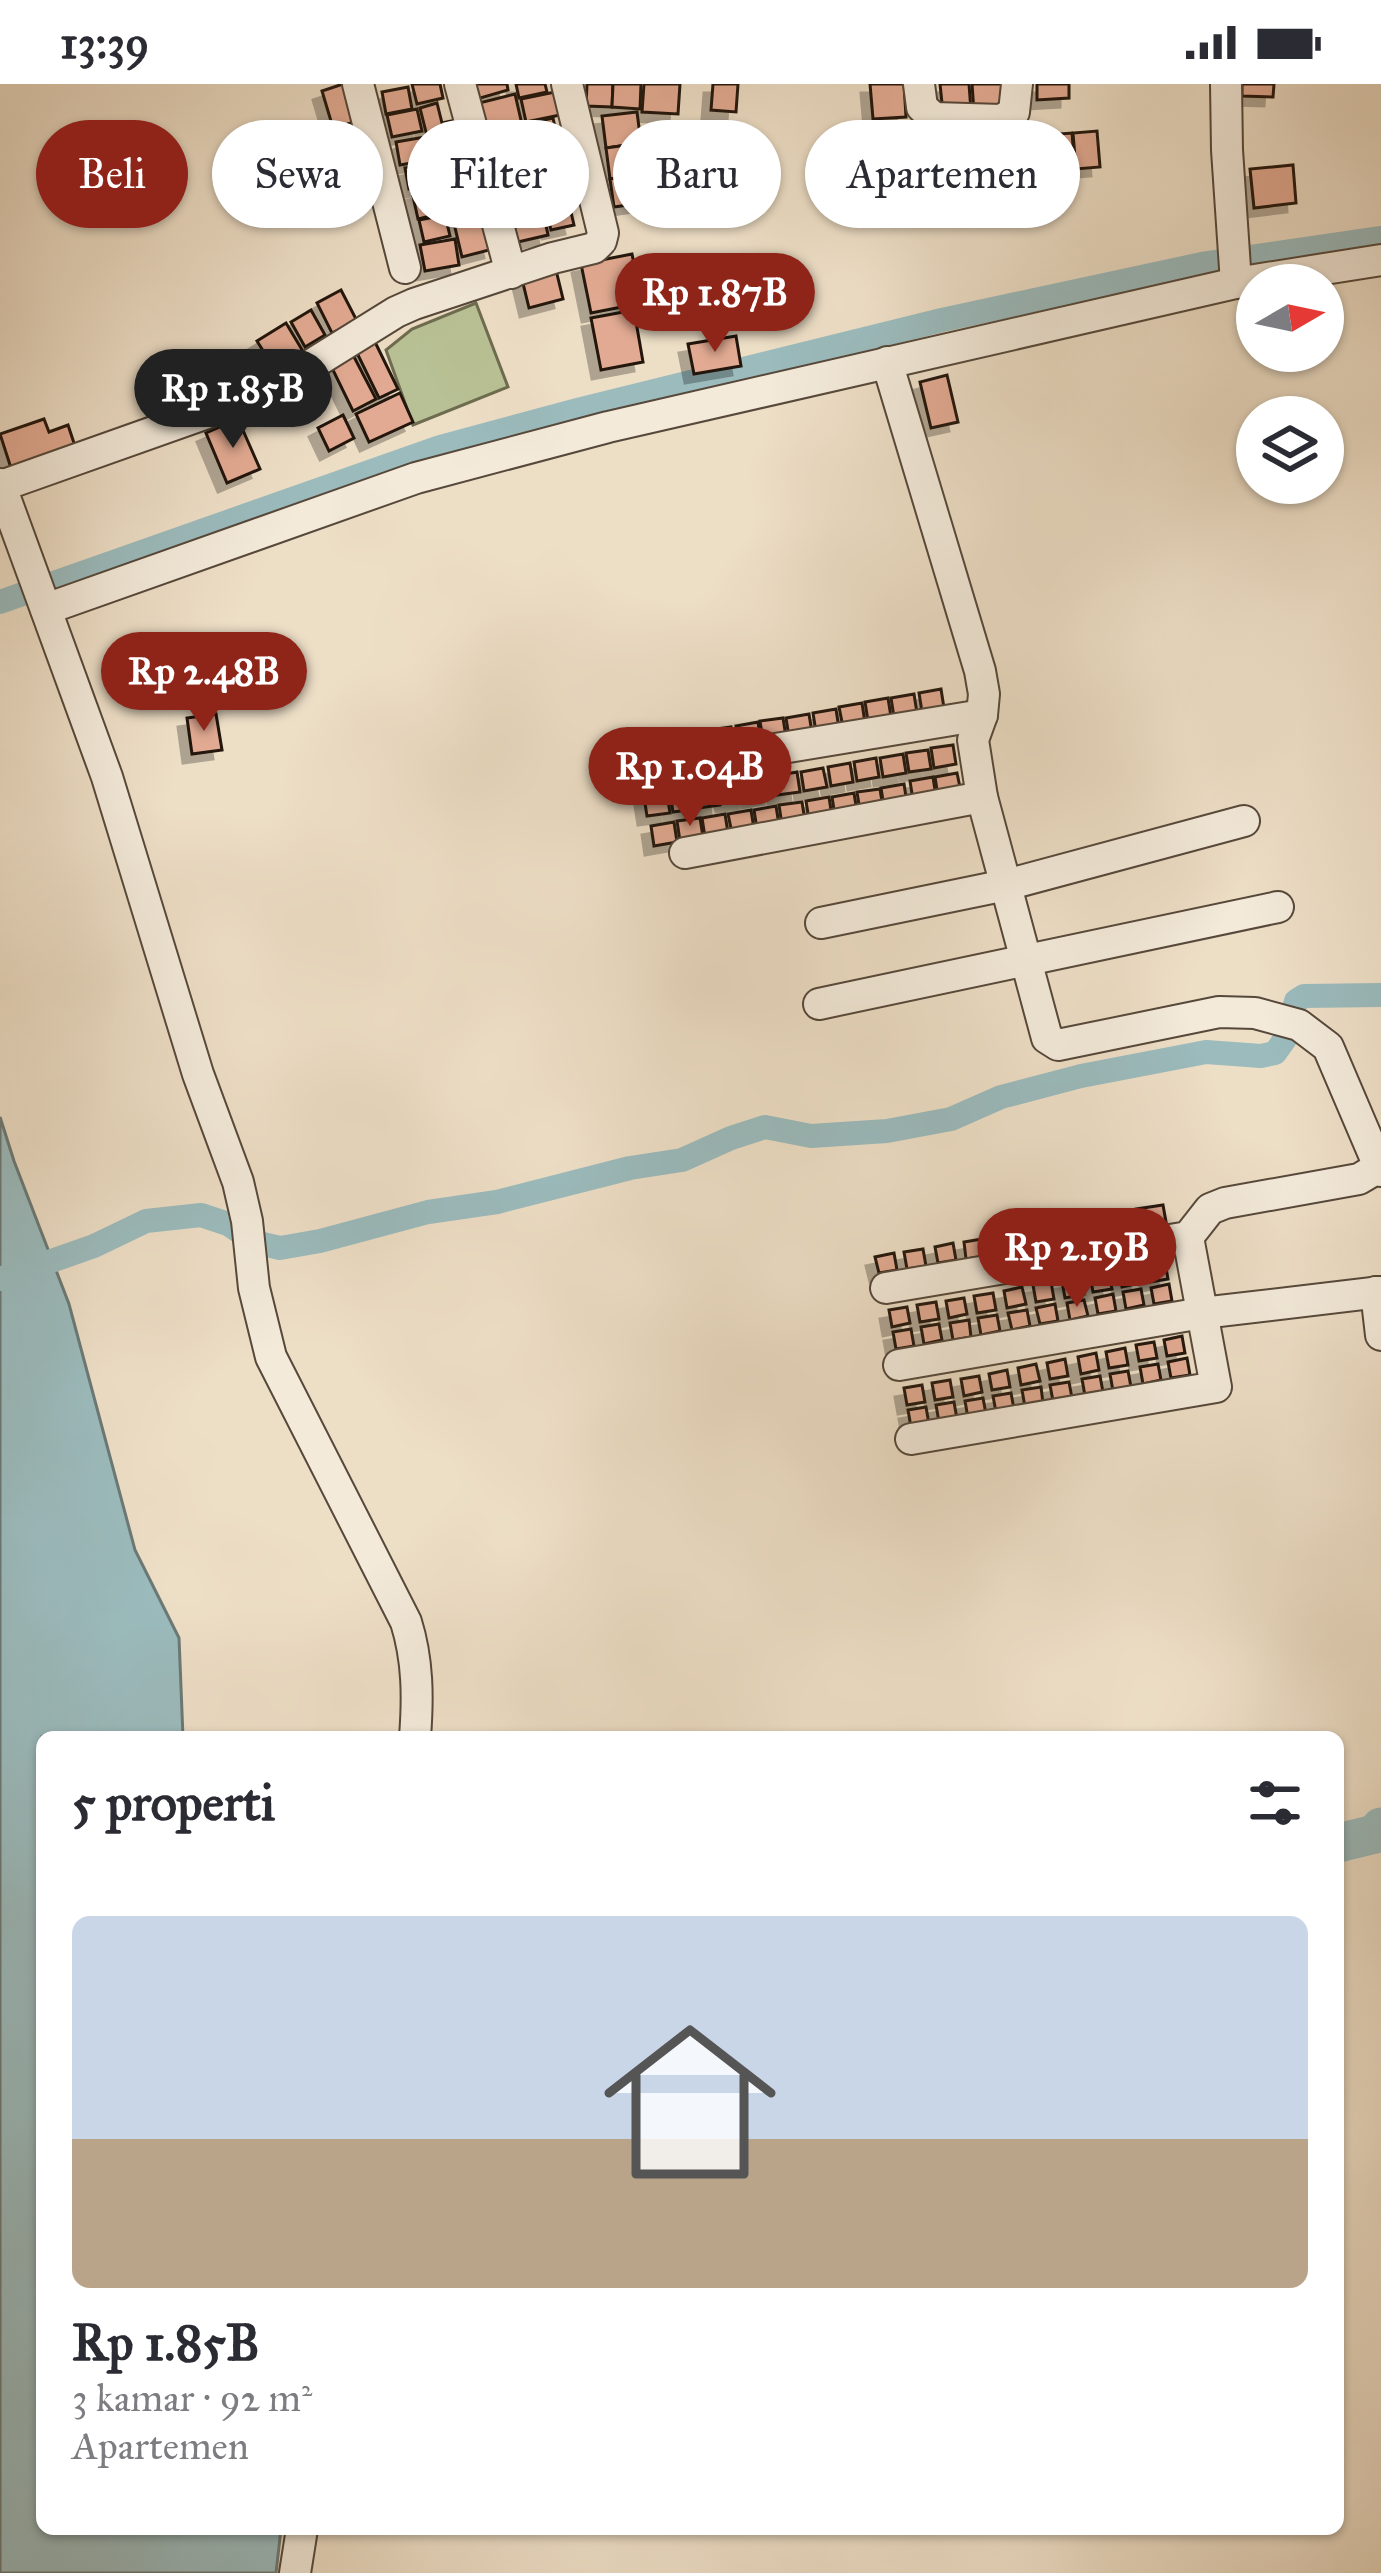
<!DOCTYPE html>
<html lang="id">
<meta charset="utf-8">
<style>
:root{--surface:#fff;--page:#f2f2f3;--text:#2b2b33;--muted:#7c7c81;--accent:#8f2418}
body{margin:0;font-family:"IM FELL Great Primer",serif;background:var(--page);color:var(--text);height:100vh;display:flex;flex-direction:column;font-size:45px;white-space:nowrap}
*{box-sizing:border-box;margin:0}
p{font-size:39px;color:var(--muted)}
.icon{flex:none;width:66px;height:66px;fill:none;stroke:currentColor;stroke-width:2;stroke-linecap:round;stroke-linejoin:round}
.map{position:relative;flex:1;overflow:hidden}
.details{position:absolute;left:36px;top:1647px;width:1308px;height:804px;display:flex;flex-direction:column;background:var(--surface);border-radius:18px;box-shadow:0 3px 9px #0004}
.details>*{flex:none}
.top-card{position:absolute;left:36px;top:36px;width:1311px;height:108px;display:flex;gap:24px}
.needle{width:78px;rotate:81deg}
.controls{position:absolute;left:1236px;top:180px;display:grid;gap:24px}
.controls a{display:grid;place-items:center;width:108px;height:108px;border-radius:50%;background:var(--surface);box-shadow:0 3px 9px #0004;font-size:60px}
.price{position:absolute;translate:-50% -102px;padding:0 27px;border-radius:42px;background:var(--accent);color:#fff;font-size:39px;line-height:78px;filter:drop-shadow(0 3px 6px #0008)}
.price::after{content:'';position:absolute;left:50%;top:72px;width:36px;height:27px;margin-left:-18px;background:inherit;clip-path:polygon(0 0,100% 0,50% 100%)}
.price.current{background:#222;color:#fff}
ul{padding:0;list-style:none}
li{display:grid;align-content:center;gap:24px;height:636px;padding:0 36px}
li span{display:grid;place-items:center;height:372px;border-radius:18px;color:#555}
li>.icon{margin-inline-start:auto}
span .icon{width:216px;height:216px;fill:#fffc;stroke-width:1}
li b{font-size:51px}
h2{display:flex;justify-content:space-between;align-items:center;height:144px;padding:0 36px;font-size:51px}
.tag{padding:0 42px;border-radius:54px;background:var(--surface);box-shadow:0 3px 9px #0004;font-size:42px;line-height:108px}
.tag.current{background:var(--accent);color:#fff}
.status{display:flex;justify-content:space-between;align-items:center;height:84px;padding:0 60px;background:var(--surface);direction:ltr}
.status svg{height:33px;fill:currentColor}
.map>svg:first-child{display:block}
.green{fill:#b8c195;stroke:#6e6c50;stroke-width:3}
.water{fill:#9bbbbd;stroke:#6b7976;stroke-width:3}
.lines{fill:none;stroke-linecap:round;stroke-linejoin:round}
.canal{stroke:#9bbbbd;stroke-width:24}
.river{stroke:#9bbbbd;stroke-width:39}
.building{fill:#e2aa92;stroke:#23160b;stroke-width:3;filter:url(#shadow)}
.minor-casing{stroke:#56483a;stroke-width:34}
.minor{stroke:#f3eada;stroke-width:30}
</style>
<div class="status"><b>13:39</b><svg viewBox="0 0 49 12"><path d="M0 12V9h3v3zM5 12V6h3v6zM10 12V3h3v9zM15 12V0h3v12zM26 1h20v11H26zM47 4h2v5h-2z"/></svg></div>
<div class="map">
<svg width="1381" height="2489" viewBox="0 0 1381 2489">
<defs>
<filter id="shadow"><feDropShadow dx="-9" dy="9" stdDeviation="0" flood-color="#0004"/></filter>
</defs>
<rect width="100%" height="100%" fill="#eddec6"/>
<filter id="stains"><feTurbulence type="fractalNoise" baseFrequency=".00167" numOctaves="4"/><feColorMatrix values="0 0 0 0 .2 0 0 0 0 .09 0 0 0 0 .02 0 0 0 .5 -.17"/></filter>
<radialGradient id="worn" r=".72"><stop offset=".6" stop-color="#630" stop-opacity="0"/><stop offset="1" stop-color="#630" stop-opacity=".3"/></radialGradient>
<!-- green -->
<path class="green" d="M476,219l32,84 -95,38 -27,-75 26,-21z"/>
<!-- water -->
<path class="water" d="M0,1033l14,44 55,143 66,246 44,88 4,99h-141v792h239l-5,44h-276z"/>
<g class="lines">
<!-- canal -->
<g class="canal">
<path d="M0,518l440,-155 137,-37 365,-90 260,-56 179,-26"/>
<path d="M0,1195l94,-33 52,-25 55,-6 27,9 26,18 26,6 40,-7 108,-29 69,-10 133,-34 52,-8 49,-22 34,-11 46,9 76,-5 64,-12 50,-22 80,-21 125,-24 55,4 14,-3 10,-14 11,-38 8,-5 77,-1"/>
</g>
<!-- river -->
<path class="river" d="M1338,1759l37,-9 6,-7"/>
</g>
<!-- building -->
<g class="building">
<path d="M343,0h9l10,36 -29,8 -11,-37z"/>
<path d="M412,0h28l3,14 -26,6z"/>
<path d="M473,0h34l1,6 -31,9z"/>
<path d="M516,0h29l2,8 -28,6z"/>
<path d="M587,0h26l-1,23 -26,-1z"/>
<path d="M613,0h28l-1,25 -28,-2z"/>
<path d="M644,0h36l-2,30 -36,-2z"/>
<path d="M713,0h25l-2,28 -25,-2z"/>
<path d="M870,0h34l2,33 -33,2z"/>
<path d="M940,0h29l2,27 -28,2z"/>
<path d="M972,0h34l2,25 -34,3z"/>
<path d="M1037,0h32v14l-32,2z"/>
<path d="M1242,0h32l-1,13 -31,-1z"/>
<path d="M408,3l4,22 -26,5 -4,-22z"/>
<path d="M555,8l5,23 -34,7 -5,-23z"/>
<path d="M515,10l8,35 -35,9 -9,-35z"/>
<path d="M437,19l5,20 14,-3 3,15 -4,1 7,29 -26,7 -16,-64z"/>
<path d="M417,25l5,22 -30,6 -5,-22z"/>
<path d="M637,28l4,31 -35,5 -4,-32z"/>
<path d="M553,34l6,28 -28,5 -5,-27z"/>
<path d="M280,43l5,19 -27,7 -5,-19z"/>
<path d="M1097,47l3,36 -24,2 -3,-36z"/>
<path d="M524,48l8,27 -33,10 -8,-28z"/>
<path d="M965,48l4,43 -26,3 -3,-44z"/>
<path d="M1072,49l3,37 -25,2 -3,-37z"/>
<path d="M1021,50l3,35 -29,3 -4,-35z"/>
<path d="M1044,51l3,29 -21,1 -3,-28z"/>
<path d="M989,52l3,37 -22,1 -3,-36z"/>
<path d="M425,53l4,23 -29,5 -4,-23z"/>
<path d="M641,59l4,31 -35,5 -4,-31z"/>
<path d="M564,77l7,30 -25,7 -8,-30z"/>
<path d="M431,80l4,20 -26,5 -4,-21z"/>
<path d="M476,80l4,18 -39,9 -4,-18z"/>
<path d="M1293,81l3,38 -42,5 -4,-39z"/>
<path d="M533,82l8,34 -31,8 -8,-35z"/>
<path d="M645,90l4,28 -35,5 -4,-28z"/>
<path d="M478,101l4,17 -33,8 -4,-18z"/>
<path d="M438,103l5,26 -25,6 -6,-27z"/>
<path d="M568,115l6,26 -23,5 -6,-25z"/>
<path d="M482,123l11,42 -31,8 -10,-42z"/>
<path d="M542,123l6,28 -30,7 -7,-29z"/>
<path d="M445,131l5,21 -26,6 -5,-22z"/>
<path d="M455,155l4,26 -34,6 -5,-26z"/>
<path d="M632,170l10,49 -51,10 -10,-49z"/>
<path d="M556,186l7,29 -34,9 -7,-29z"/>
<path d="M341,206l16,31 -25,12 -15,-30z"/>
<path d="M311,226l14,25 -20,12 -14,-25z"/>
<path d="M634,226l9,52 -42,8 -10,-52z"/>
<path d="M286,239l18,30 -29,17 -18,-29z"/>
<path d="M736,252l5,30 -47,8 -6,-30z"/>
<path d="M375,258l23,47 -19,9 -23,-47z"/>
<path d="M352,269l24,46 -23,12 -23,-47z"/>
<path d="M947,291l11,47 -27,6 -11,-46z"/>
<path d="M400,309l13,29 -44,20 -13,-28z"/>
<path d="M343,331l11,23 -25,13 -11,-23z"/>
<path d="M44,335l5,13 19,-7 7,21 -64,22 -11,-34z"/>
<path d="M238,335l22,50 -33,14 -21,-50z"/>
<path d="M941,605l3,19 -22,4 -3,-19z"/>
<path d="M914,610l3,19 -23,4 -3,-19z"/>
<path d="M888,614l3,19 -23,4 -3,-19z"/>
<path d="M862,619l3,20 -22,4 -4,-20z"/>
<path d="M836,625l3,20 -23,3 -3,-19z"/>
<path d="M216,630l6,36 -30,4 -5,-36z"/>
<path d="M809,630l3,19 -23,4 -3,-19z"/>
<path d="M783,634l3,19 -23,4 -3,-20z"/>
<path d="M758,638l3,20 -22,3 -3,-19z"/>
<path d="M731,643l3,19 -22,4 -3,-20z"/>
<path d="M706,648l3,19 -22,4 -4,-19z"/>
<path d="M680,652l3,20 -22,3 -4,-19z"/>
<path d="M654,658l4,19 -23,4 -3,-19z"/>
<path d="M953,661l3,19 -22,4 -3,-20z"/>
<path d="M928,666l3,19 -22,3 -3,-19z"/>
<path d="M903,670l3,19 -23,4 -3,-19z"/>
<path d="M876,674l3,19 -22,4 -3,-19z"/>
<path d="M850,679l3,19 -22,4 -3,-19z"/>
<path d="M823,684l4,19 -23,4 -3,-19z"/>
<path d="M797,688l3,20 -23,3 -3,-19z"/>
<path d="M957,689l4,19 -23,4 -3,-19z"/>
<path d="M770,691l3,20 -23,4 -3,-20z"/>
<path d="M933,693l3,20 -23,3 -3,-19z"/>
<path d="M744,697l3,19 -22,3 -4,-19z"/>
<path d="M904,700l3,19 -23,4 -3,-19z"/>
<path d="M717,701l3,20 -22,3 -3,-19z"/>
<path d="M692,705l3,20 -22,3 -3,-19z"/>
<path d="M880,705l3,19 -23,3 -3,-19z"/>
<path d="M854,709l3,19 -22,4 -3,-19z"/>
<path d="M667,710l3,19 -23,3 -3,-19z"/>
<path d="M829,713l3,20 -23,3 -3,-19z"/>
<path d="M802,718l3,19 -23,4 -3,-20z"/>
<path d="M776,722l3,19 -22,4 -3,-19z"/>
<path d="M751,726l3,19 -22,4 -4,-19z"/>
<path d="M725,730l3,19 -23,4 -3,-19z"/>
<path d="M700,734l3,19 -23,4 -3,-20z"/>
<path d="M674,738l3,20 -23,4 -3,-20z"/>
<path d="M1163,1121l3,17 -7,1 1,8 -14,3 -2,-8 -5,1 -3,-18z"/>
<path d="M1132,1127l3,17 -24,4 -3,-17z"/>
<path d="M1097,1133l3,16 -18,4 -3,-17z"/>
<path d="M1068,1138l3,17 -18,3 -4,-17z"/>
<path d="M1040,1144l3,17 -18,3 -3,-17z"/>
<path d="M1011,1149l3,16 -19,4 -3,-17z"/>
<path d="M982,1155l3,17 -19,3 -2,-17z"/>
<path d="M953,1159l3,17 -18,3 -3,-16z"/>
<path d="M923,1165l3,17 -19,3 -3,-17z"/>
<path d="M894,1169l3,17 -18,3 -4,-16z"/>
<path d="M1165,1178l3,17 -18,3 -4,-16z"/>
<path d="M1137,1182l3,17 -18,4 -3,-17z"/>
<path d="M1108,1188l4,17 -19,3 -3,-16z"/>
<path d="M1080,1194l4,16 -19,4 -3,-17z"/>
<path d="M1051,1198l3,17 -18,3 -3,-17z"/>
<path d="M1169,1200l3,17 -18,3 -3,-16z"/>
<path d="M1022,1203l4,17 -19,4 -3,-17z"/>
<path d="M1141,1205l3,16 -18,4 -3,-17z"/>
<path d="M993,1209l3,17 -19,3 -3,-17z"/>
<path d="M1113,1210l3,17 -18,3 -3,-16z"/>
<path d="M964,1214l3,16 -18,4 -3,-17z"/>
<path d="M1084,1216l4,16 -18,4 -3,-17z"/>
<path d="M936,1218l3,17 -19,3 -3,-17z"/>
<path d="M1055,1220l3,17 -18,3 -4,-16z"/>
<path d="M907,1223l3,16 -18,4 -3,-17z"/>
<path d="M1027,1226l3,16 -18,4 -4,-17z"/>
<path d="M997,1231l3,16 -19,4 -3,-17z"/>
<path d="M969,1236l2,17 -18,3 -3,-17z"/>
<path d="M939,1240l3,16 -18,4 -3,-17z"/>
<path d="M911,1245l3,17 -18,3 -3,-17z"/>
<path d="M1182,1252l3,17 -18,3 -3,-16z"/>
<path d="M1154,1258l3,16 -18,3 -3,-16z"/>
<path d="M1125,1264l3,17 -19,3 -3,-16z"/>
<path d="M1096,1269l3,17 -18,4 -3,-17z"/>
<path d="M1187,1274l3,17 -19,3 -3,-16z"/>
<path d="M1065,1275l3,17 -18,3 -3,-16z"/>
<path d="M1036,1280l4,17 -19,4 -3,-17z"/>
<path d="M1158,1280l3,16 -18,4 -3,-17z"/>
<path d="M1007,1286l3,17 -18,3 -3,-16z"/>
<path d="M1128,1287l3,16 -18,4 -3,-17z"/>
<path d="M979,1292l3,16 -18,4 -3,-17z"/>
<path d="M1100,1292l3,16 -18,4 -3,-17z"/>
<path d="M950,1296l3,17 -18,3 -3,-17z"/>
<path d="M1069,1298l3,16 -19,3 -3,-16z"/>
<path d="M922,1301l3,17 -18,3 -3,-17z"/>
<path d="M1041,1303l2,16 -18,4 -3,-17z"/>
<path d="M1011,1309l3,16 -18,3 -3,-16z"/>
<path d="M983,1314l3,16 -18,4 -3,-17z"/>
<path d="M954,1318l3,17 -18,3 -3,-17z"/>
<path d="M926,1323l3,17 -18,3 -3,-17z"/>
</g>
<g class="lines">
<defs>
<g id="minor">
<path d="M358,0l47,184"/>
<path d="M460,0l51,189"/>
<path d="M919,0l3,23 12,11 68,2 12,-8 3,-28"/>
<path d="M1226,0l1,66 9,133"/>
<path d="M887,278l93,309 4,23 -2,21 -9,25 9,57 65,241 11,7 161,-33 36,1 44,12 29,22 53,124"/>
<path d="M0,400l107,293 91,297 40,108 9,39 7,67 17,69 135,265c12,38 12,76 9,115"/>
<path d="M1,402l268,-95 127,-79 18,-8 139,-46 41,-10 7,-7 2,-8 -36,-149"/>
<path d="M46,525l370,-131 192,-51 628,-144 145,-23"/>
<path d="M661,684l321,-53"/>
<path d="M685,769l297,-56"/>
<path d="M821,839l185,-38 238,-64"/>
<path d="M819,920l459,-97"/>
<path d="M886,1204l302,-51 22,-28 15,-6 134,-24 20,-12"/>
<path d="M1376,1208l5,43"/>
<path d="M899,1281l303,-52 179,-21"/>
<path d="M911,1355l305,-52 -28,-150"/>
<path d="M295,2489l7,-44"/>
</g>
</defs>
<!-- minor casing -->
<use href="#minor" class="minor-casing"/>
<!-- minor -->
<use href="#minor" class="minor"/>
</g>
<rect width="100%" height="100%" filter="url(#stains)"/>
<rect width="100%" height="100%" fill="url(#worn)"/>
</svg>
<div class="controls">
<a><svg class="needle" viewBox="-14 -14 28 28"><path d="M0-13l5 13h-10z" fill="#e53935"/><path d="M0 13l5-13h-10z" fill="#7c7c81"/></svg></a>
<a><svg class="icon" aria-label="layers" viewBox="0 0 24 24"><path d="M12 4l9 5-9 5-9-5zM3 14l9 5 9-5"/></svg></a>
</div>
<b class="price" style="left:715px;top:271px">Rp 1.87B</b>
<b class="price current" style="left:233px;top:367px">Rp 1.85B</b>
<b class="price" style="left:204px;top:650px">Rp 2.48B</b>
<b class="price" style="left:690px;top:745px">Rp 1.04B</b>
<b class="price" style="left:1077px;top:1226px">Rp 2.19B</b>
<div class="top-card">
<a class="tag current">Beli</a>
<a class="tag">Sewa</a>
<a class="tag">Filter</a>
<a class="tag">Baru</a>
<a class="tag">Apartemen</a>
</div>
<section class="details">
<h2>5 properti<svg class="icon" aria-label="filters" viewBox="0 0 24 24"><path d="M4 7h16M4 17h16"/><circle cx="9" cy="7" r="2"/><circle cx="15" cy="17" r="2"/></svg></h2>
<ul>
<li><span style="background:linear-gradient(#c9d6e8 60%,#b9a48a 0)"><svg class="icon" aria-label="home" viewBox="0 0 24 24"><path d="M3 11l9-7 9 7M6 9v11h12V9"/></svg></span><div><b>Rp 1.85B</b><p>3 kamar · 92 m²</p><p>Apartemen</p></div></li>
</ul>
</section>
</div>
